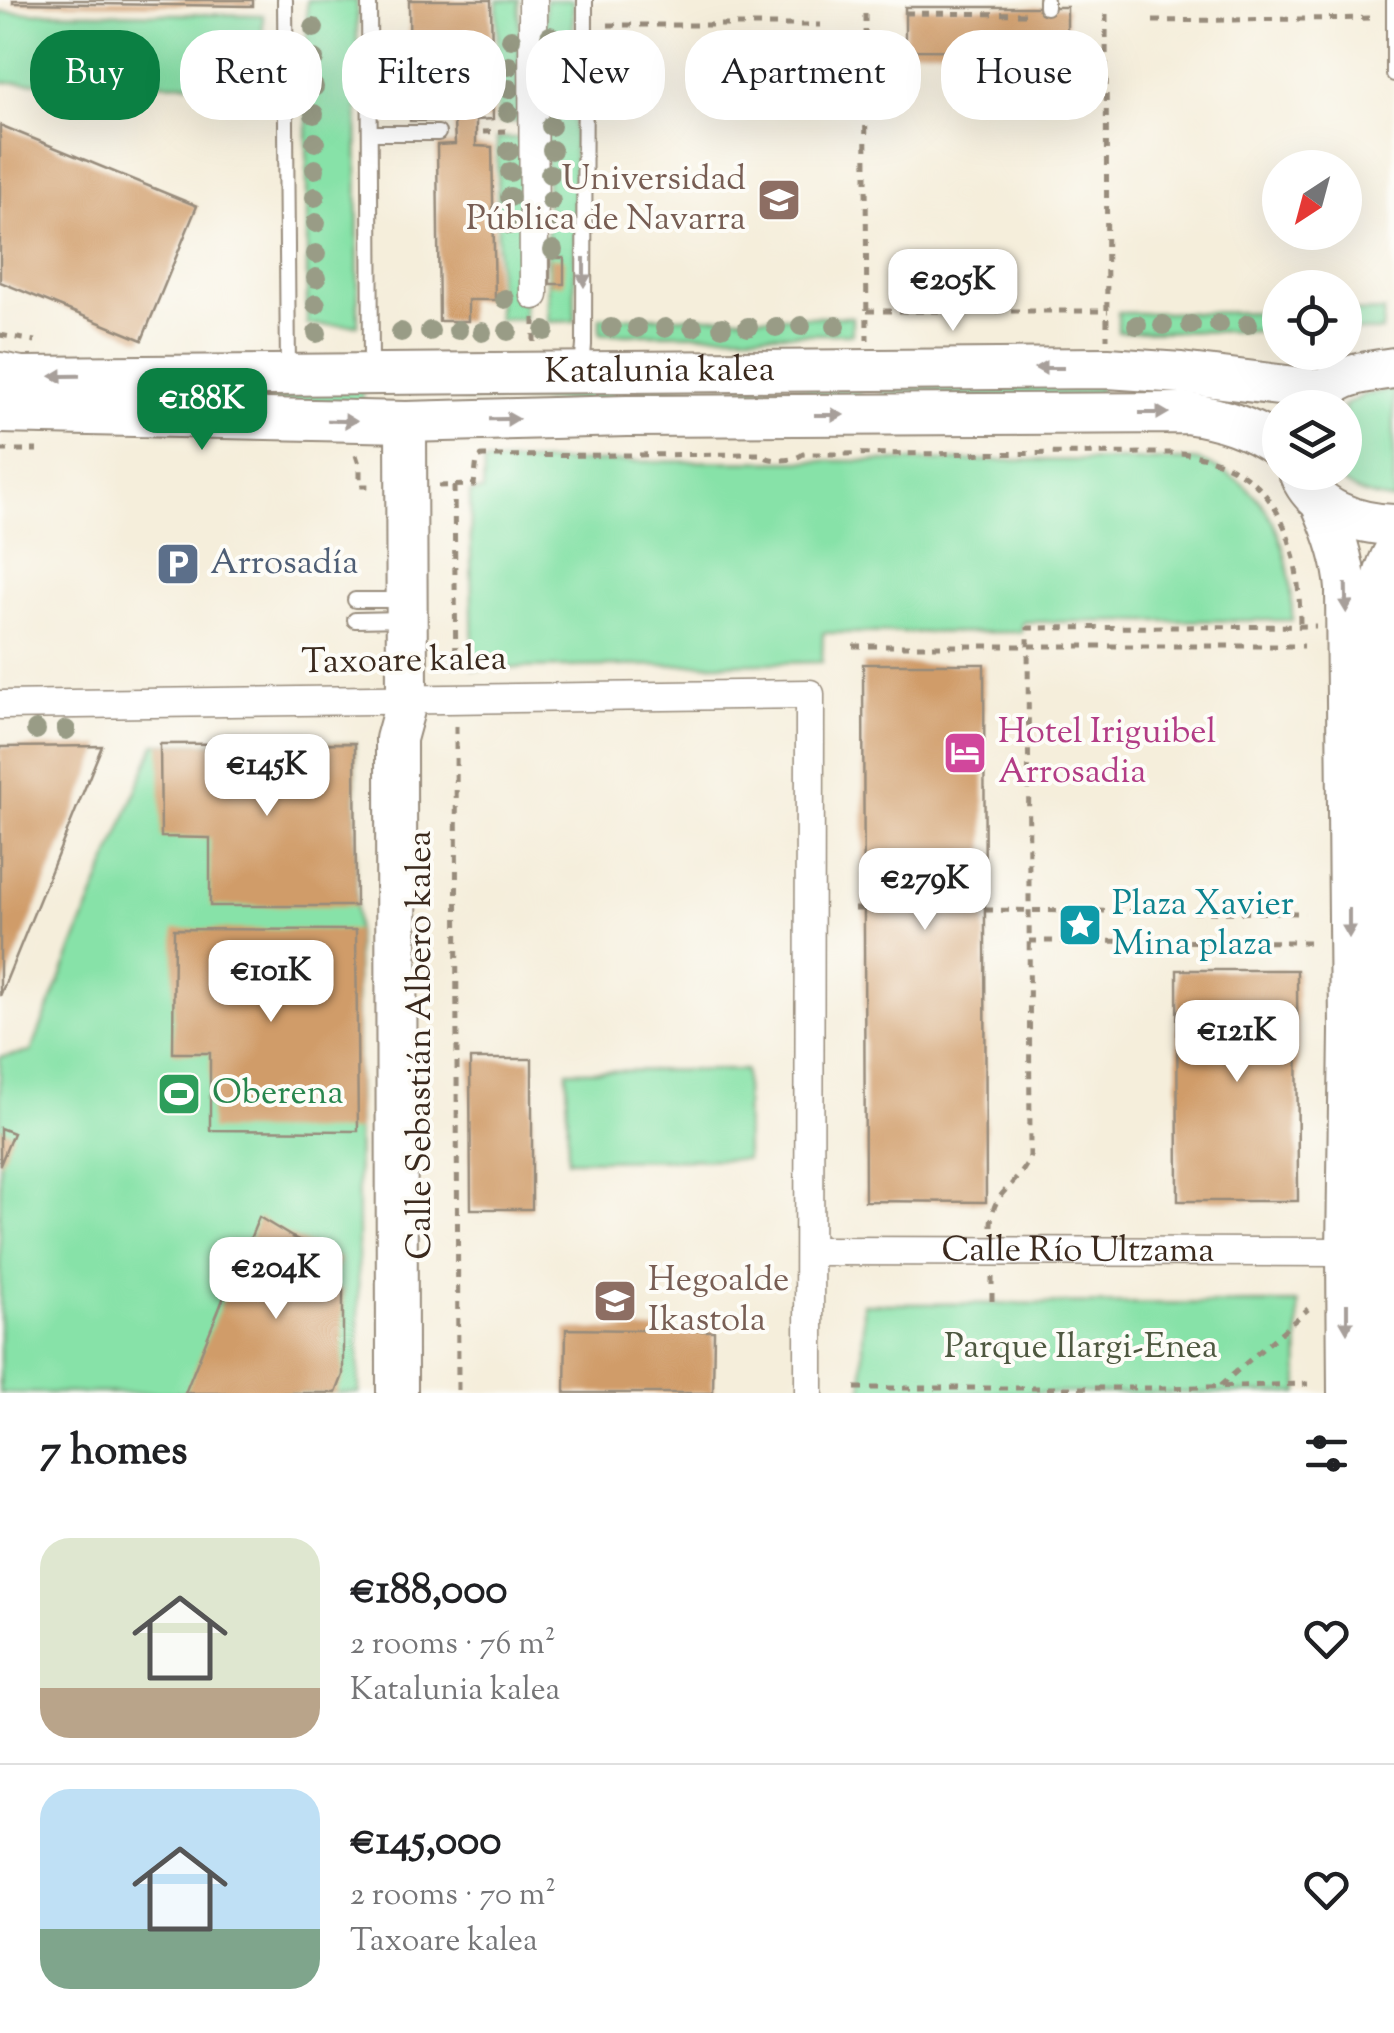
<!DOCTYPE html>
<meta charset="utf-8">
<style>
:root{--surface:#fff;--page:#f2f2f2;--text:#202124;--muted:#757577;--line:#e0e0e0;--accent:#0b8043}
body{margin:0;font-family:"Sorts Mill Goudy",serif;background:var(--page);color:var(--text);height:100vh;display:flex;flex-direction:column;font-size:38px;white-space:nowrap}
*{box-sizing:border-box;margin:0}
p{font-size:32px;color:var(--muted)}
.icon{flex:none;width:55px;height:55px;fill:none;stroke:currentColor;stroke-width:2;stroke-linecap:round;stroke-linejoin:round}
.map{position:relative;height:1393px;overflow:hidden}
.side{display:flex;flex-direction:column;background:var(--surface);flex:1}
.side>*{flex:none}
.hud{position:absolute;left:30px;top:30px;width:1335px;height:90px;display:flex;gap:20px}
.needle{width:65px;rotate:216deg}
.controls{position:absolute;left:1262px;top:150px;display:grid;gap:20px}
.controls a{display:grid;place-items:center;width:100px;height:100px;border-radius:50%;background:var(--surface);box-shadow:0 10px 40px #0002;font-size:50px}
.price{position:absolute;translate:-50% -85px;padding:0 22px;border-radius:20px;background:#fff;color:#222;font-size:32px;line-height:65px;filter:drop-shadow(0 2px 5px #0008)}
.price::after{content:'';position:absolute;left:50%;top:60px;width:30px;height:22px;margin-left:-15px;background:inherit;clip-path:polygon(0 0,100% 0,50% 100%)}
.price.selected{background:var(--accent);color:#fff}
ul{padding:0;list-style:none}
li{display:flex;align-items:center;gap:30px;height:250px;padding:0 40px}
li+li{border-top:2px solid var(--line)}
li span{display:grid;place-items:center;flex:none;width:280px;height:200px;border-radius:30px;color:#555}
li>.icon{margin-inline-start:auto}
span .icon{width:120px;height:120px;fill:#fffc;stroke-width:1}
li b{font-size:42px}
h2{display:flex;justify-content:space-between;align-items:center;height:120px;padding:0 40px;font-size:42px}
.tag{padding:0 35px;border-radius:40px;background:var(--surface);box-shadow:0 10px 40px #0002;font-size:35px;line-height:90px}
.tag.selected{background:var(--accent);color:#fff}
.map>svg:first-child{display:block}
.green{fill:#87e2a8;stroke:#618663;stroke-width:2.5}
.building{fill:#d09c69}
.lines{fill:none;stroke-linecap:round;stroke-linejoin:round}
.lane-casing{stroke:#988c7c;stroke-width:18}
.street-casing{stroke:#988c7c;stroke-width:31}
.secondary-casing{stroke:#988c7c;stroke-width:44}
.path{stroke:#988c7c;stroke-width:5;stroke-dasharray:8 8;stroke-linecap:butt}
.lane{stroke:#fff;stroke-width:14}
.street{stroke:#fff;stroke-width:28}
.secondary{stroke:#fff;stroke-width:40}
.tree{fill:#999c86}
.oneway{fill:#a79f9a}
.labels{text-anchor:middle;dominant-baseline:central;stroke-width:8;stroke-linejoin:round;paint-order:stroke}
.education-label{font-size:35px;fill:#785e54;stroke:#fdfcf7;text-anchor:end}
.street-label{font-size:35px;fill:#3b2a1e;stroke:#fdfcf7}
.service-label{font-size:35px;fill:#4e5e75;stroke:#fdfcf7;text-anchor:start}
.hotel-label{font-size:35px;fill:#b23c85;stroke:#fdfcf7;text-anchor:start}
.culture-label{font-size:35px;fill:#0d838f;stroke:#fdfcf7;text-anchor:start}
.leisure-label{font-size:35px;fill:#27864d;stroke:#fdfcf7;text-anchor:start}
.park-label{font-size:35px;fill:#4e5840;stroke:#fdfcf7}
</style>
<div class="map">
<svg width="1394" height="1393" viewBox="0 0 1394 1393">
<rect width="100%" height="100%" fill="#fdfcf7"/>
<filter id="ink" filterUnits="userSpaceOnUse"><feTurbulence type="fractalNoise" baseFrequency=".01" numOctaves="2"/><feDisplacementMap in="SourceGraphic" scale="20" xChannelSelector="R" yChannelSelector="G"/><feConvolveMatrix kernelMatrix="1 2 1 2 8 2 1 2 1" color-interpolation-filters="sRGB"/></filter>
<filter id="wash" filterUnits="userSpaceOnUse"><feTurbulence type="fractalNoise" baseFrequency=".0048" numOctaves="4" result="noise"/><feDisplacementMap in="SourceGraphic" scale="40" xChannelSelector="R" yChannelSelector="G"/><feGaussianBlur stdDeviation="2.25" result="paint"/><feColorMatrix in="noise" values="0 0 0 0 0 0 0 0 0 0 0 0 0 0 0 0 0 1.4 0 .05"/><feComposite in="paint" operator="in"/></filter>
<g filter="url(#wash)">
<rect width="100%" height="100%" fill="#f5eedb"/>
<!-- green -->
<g class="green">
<path d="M307,0h50l1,325h-51z"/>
<path d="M497,0h22l1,122h-22z"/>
<path d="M545,0h28l2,321 -27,1z"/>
<path d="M0,12l263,3 -1,69 -262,-2z"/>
<path d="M497,138h26l1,181h-26z"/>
<path d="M1384,311l-2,20h-37v-19z"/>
<path d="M1280,312v19l-162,1v-19z"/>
<rect x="600" y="317" width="252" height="17"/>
<path d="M1100,385l-1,11 -217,3 -1,-13z"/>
<path d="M0,386l362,3 1,14h-144z"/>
<path d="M859,387l1,11 -222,2v-12z"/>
<path d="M614,388l1,12h-150l-6,-3v-3l2,-4z"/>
<path d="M1394,389v112c-24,-4 -45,-9 -61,-28l12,-1v-64l-3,-1 22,-12z"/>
<path d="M1199,460c16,8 36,16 48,28 36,32 46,86 45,132l-269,2 -2,10 -198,1 -1,29 -349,7 -3,-176 13,-2 1,-29z"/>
<path d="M355,743l4,650h-359v-336l31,-5 124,-308z"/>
<path d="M745,1070l1,89 -178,1 -1,-89z"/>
<path d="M1298,1303l1,90h-436v-89z"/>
</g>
<g id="blocks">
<!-- building -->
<g class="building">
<path d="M13,0h240v6l-240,-3z"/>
<path d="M409,0h82l2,119 -17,1v26l16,1 3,153h-27v21h-29l-2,-176 18,-1 -1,-23h-44z"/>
<path d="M905,7h162v44l-162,-1z"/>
<path d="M0,125l197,81 -55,134 -142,-58z"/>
<rect x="550" y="258" width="14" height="26"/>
<path d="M863,664h121l2,538 -121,-1z"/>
<path d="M355,743l1,163h-146v-68l-49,-1 -1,-93z"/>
<path d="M102,746l-102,250v-249z"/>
<path d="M174,929l182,1 2,201 -148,-1v-77h-37z"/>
<path d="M1177,970h120l1,231h-120z"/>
<path d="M470,1059h62v150h-61z"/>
<path d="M0,1128l13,5 -13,32z"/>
<path d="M259,1217l33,20 48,22 -11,26 14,5v85l-7,18h-151l58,-143 2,1z"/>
<path d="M566,1329l148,2 -1,62h-148z"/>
</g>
</g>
</g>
<g filter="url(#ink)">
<use href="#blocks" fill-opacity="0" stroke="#988c7c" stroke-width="2.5"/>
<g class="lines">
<defs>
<g id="lane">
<path d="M285,0l3,372"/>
<path d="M369,0l2,369"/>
<path d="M1046,0v7"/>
<path d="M1394,0v74"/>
<path d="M370,133h68"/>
<path d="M582,369l2,-24 1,-345"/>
<path d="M355,600h51"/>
<path d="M355,620l49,-1"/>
</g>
<g id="street">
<path d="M533,0l1,295"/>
<path d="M0,705l810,-11 -1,699"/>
<path id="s1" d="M810,1251l537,1"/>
</g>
<g id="secondary">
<path id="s2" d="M0,373l21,4 1087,-9 73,5 139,17"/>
<path d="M1308,408c23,-32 49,-35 86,-40"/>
<path d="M0,413l406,9 221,-6 559,-3c35,5 64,14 94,35"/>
<path d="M1299,472c14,38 58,52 95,53"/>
<path d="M1322,505c12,27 22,54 24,84l4,441 -3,222 1,141"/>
<path d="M397,1393l-1,-654 11,-40 -1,-277"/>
<path d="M1383,1393l1,-182 -3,-505c-2,-52 -13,-108 13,-154"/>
</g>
</defs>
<!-- lane casing -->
<use href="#lane" class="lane-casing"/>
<!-- street casing -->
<use href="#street" class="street-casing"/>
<!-- secondary casing -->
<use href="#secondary" class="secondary-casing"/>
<!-- path -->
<g class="path">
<path d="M905,13l124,1"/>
<path d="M865,14l2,326"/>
<path d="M1106,14l1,325"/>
<path d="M1153,21l222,-3"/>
<path d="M608,25h213"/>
<path d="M483,132l23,-1"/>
<path d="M867,311h241"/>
<path d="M534,318v24"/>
<path d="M0,335l35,6"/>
<path d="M0,450h37"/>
<path d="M356,455l4,12v19h13"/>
<path d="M439,486l35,-1 3,-26 5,-3h9l268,-2c10,8 34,8 44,0l378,-1c98,13 119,87 119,174"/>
<path d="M454,486l2,189"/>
<path d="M853,646h451"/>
<path d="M456,726l2,667"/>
<path d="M855,909h9"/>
<path d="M985,910l320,3"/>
<path d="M1029,941l287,1"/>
<path d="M991,1226c0,-37 29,-39 39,-70l-2,-528 288,-2"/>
<path d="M992,1277v26"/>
<path d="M1220,1386l88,-77"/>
<path d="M855,1388h313l140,-4"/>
</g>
<!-- lane -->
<use href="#lane" class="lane"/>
<!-- street -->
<use href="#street" class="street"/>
<!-- secondary -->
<use href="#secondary" class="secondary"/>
</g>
<!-- trees -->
<g class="tree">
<circle cx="314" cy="28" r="10"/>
<circle cx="550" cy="36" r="10"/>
<circle cx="511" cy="39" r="10"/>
<circle cx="314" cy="59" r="10"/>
<circle cx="550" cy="64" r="10"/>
<circle cx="509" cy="66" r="10"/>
<circle cx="314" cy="87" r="10"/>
<circle cx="550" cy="87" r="10"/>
<circle cx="509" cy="89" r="10"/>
<circle cx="508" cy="112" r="10"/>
<circle cx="314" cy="114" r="10"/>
<circle cx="551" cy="126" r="10"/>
<circle cx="315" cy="142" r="10"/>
<circle cx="552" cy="150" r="10"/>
<circle cx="509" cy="151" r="10"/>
<circle cx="315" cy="169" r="10"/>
<circle cx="510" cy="172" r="10"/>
<circle cx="550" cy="174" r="10"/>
<circle cx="315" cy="197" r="10"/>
<circle cx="510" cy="197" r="10"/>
<circle cx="551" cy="201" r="10"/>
<circle cx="316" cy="223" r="10"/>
<circle cx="510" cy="225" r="10"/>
<circle cx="553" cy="225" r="10"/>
<circle cx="553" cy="250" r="10"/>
<circle cx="316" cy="254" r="10"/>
<circle cx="316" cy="278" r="10"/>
<circle cx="505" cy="299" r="10"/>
<circle cx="316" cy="304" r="10"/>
<circle cx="1219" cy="324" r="10"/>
<circle cx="1248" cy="324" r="10"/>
<circle cx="1137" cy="325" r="10"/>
<circle cx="1163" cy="325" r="10"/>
<circle cx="1191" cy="325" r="10"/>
<circle cx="801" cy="326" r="10"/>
<circle cx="836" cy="326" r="10"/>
<circle cx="693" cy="327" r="10"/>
<circle cx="722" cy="327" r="10"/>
<circle cx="748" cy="327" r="10"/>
<circle cx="776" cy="327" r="10"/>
<circle cx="611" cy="328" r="10"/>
<circle cx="637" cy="328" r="10"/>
<circle cx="665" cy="328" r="10"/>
<circle cx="458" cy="330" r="10"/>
<circle cx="430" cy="331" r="10"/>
<circle cx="508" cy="331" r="10"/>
<circle cx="545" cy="331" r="10"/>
<circle cx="401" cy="332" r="10"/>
<circle cx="482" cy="332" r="10"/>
<circle cx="317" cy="333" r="10"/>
<circle cx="36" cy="730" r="10"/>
<circle cx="66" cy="730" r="10"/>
</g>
<!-- one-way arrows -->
<defs><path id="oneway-solid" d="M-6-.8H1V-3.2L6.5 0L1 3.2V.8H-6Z" transform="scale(2.5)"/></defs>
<g class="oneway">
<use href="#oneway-solid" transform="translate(584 272) rotate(90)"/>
<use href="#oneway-solid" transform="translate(1049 368) rotate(180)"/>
<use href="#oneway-solid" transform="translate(65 376) rotate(179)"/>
<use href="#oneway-solid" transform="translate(1154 413)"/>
<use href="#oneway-solid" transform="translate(829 415)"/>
<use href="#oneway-solid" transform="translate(504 419) rotate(-1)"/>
<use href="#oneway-solid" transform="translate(342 421) rotate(1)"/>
<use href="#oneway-solid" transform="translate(1346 598) rotate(89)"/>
<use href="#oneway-solid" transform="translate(1349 923) rotate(90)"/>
<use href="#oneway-solid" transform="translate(1347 1318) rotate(90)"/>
</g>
</g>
<!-- icons -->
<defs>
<symbol id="university-square" viewBox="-11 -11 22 22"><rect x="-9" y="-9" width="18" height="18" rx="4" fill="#8d6e63" stroke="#fdfcf7"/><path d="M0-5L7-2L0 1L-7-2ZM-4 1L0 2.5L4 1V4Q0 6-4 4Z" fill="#fff"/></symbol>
<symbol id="parking-square" viewBox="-11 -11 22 22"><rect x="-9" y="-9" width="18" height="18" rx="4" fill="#5c6f8a" stroke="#fdfcf7"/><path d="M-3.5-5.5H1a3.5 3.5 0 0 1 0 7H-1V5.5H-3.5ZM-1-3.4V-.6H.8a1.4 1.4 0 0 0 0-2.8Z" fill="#fff"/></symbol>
<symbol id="hotel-square" viewBox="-11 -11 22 22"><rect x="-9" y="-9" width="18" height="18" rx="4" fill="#d1479c" stroke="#fdfcf7"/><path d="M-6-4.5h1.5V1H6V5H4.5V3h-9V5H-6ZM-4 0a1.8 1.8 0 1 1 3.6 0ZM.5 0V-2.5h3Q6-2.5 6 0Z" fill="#fff"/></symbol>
<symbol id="sight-square" viewBox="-11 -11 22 22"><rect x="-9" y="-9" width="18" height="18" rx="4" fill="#0f9aa8" stroke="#fdfcf7"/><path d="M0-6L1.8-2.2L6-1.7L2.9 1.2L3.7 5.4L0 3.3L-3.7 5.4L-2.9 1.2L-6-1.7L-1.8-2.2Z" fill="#fff"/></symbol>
<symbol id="stadium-square" viewBox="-11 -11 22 22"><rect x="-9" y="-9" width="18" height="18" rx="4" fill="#2e9e5b" stroke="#fdfcf7"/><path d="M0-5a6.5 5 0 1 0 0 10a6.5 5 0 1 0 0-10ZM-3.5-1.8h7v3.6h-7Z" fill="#fff"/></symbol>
<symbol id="school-square" viewBox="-11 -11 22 22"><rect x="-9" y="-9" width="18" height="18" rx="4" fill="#8d6e63" stroke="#fdfcf7"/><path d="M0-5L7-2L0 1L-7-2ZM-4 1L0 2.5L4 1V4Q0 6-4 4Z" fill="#fff"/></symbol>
</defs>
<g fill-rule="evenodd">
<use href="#university-square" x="754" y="175" width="50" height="50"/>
<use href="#parking-square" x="153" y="539" width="50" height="50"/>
<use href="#hotel-square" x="940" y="728" width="50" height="50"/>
<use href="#sight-square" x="1055" y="900" width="50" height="50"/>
<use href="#stadium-square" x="154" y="1069" width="50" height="50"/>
<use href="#school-square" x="590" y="1276" width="50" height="50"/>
</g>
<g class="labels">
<!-- education labels -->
<g class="education-label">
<text x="746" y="180">Universidad<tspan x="746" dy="40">Pública de Navarra</tspan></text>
<text x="648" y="1281" text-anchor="start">Hegoalde<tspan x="648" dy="40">Ikastola</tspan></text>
</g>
<!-- street labels -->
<g class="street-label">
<text stroke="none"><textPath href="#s2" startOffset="660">Katalunia kalea</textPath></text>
<text transform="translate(404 662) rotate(-1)">Taxoare kalea</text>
<text transform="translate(421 1045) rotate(-90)">Calle Sebastián Albero kalea</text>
<text stroke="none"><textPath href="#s1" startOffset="268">Calle Río Ultzama</textPath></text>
</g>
<!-- service labels -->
<g class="service-label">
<text x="210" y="564">Arrosadía</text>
</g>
<!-- hotel labels -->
<g class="hotel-label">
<text x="998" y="733">Hotel Iriguibel<tspan x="998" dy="40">Arrosadia</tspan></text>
</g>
<!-- culture labels -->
<g class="culture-label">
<text x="1112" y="905">Plaza Xavier<tspan x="1112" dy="40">Mina plaza</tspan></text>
</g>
<!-- leisure labels -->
<g class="leisure-label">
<text x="212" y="1094">Oberena</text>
</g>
<!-- park labels -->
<g class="park-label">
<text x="1081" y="1348">Parque Ilargi-Enea</text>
</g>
</g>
</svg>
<div class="controls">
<a><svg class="needle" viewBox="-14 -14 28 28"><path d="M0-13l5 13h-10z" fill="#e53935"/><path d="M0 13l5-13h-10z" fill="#757577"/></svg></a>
<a><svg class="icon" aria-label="locate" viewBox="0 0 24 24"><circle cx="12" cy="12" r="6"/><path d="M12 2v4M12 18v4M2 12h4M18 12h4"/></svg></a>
<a><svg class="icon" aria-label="layers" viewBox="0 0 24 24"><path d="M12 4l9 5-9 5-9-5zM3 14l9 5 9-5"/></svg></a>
</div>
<b class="price" style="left:953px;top:334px">€205K</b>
<b class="price selected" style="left:202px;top:453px">€188K</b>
<b class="price" style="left:267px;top:819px">€145K</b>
<b class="price" style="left:925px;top:933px">€279K</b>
<b class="price" style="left:271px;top:1025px">€101K</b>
<b class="price" style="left:1237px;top:1085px">€121K</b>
<b class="price" style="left:276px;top:1322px">€204K</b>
<div class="hud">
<a class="tag selected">Buy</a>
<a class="tag">Rent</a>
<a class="tag">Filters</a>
<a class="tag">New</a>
<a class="tag">Apartment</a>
<a class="tag">House</a>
</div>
</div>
<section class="side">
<h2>7 homes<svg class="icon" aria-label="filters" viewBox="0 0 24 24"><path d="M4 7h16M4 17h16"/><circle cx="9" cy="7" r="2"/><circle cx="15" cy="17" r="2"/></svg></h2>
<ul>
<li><span style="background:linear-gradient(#dfe7d0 75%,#b9a48a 0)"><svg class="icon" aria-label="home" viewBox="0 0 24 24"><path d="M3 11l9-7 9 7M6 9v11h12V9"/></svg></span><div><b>€188,000</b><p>2 rooms · 76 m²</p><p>Katalunia kalea</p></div><svg class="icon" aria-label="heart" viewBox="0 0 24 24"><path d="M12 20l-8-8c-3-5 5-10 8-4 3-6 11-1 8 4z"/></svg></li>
<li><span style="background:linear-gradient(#bfe0f5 70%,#7fa58c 0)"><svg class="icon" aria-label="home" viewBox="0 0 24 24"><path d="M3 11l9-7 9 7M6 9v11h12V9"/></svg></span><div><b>€145,000</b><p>2 rooms · 70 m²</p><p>Taxoare kalea</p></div><svg class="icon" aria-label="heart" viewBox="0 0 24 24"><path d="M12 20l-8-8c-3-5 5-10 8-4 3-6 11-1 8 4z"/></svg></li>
</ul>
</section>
